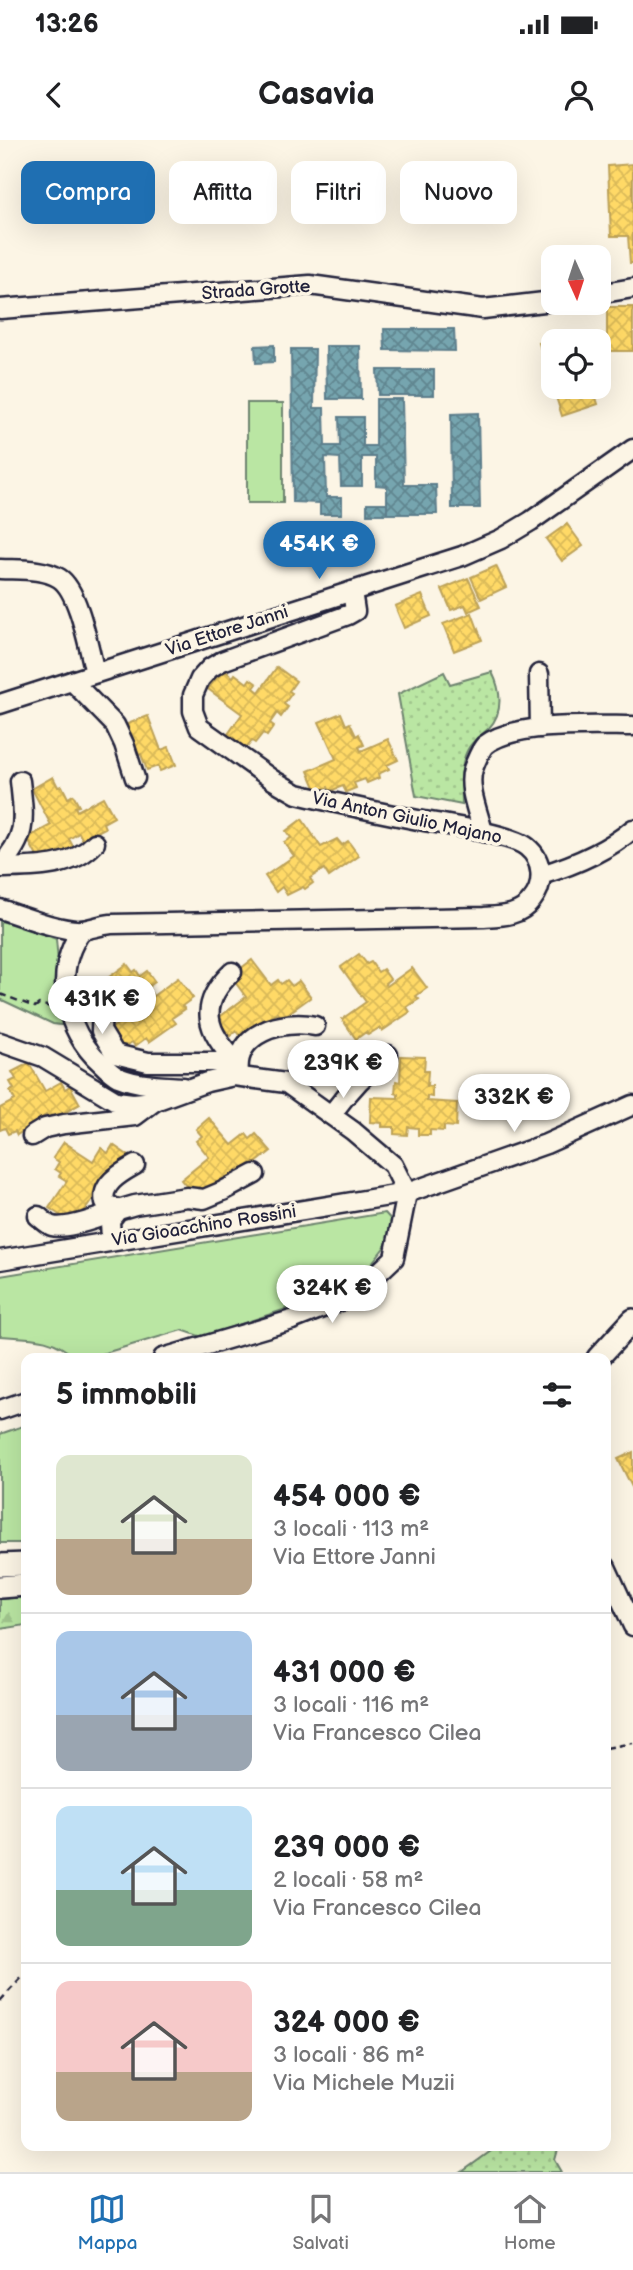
<!DOCTYPE html>
<html lang="it">
<meta charset="utf-8">
<style>
:root{--surface:#fff;--page:#f6f6f6;--text:#202124;--muted:#757577;--line:#e0e0e0;--accent:#1f6fb2}
body{margin:0;font-family:"Balsamiq Sans",sans-serif;background:var(--page);color:var(--text);height:100vh;display:flex;flex-direction:column;font-size:26px;white-space:nowrap}
*{box-sizing:border-box;margin:0}
p{font-size:23px;color:var(--muted)}
.icon{flex:none;width:38px;height:38px;fill:none;stroke:currentColor;stroke-width:2;stroke-linecap:round;stroke-linejoin:round}
.map{position:relative;flex:1;overflow:hidden}
.panel{position:absolute;left:21px;top:1213px;width:590px;height:798px;display:flex;flex-direction:column;background:var(--surface);border-radius:14px;box-shadow:0 7px 28px #0002}
.panel>*{flex:none}
.hud{position:absolute;left:21px;top:21px;width:592px;height:63px;display:flex;gap:14px}
.needle{width:46px;rotate:177deg}
.controls{position:absolute;left:541px;top:105px;display:grid;gap:14px}
.controls a{display:grid;place-items:center;width:70px;height:70px;border-radius:14px;background:var(--surface);box-shadow:0 7px 28px #0002;font-size:35px}
.price{position:absolute;translate:-50% -60px;padding:0 16px;border-radius:24px;background:#fff;color:#222;font-size:23px;line-height:46px;filter:drop-shadow(0 2px 4px #0008)}
.price::after{content:'';position:absolute;left:50%;top:42px;width:21px;height:16px;margin-left:-10px;background:inherit;clip-path:polygon(0 0,100% 0,50% 100%)}
.price.current{background:var(--accent);color:#fff}
ul{padding:0;list-style:none}
li{display:flex;align-items:center;gap:21px;height:175px;padding:0 35px}
li+li{border-top:2px solid var(--line)}
li span{display:grid;place-items:center;flex:none;width:196px;height:140px;border-radius:14px;color:#555}
li>.icon{margin-inline-start:auto}
span .icon{width:84px;height:84px;fill:#fffc;stroke-width:1}
li b{font-size:30px}
h2{display:flex;justify-content:space-between;align-items:center;height:84px;padding:0 35px;font-size:30px}
.chip{padding:0 24px;border-radius:14px;background:var(--surface);box-shadow:0 7px 28px #0002;font-size:24px;line-height:63px}
.chip.current{background:var(--accent);color:#fff}
.status{display:flex;justify-content:space-between;align-items:center;height:49px;padding:0 35px;background:var(--surface);direction:ltr}
.status svg{height:19px;fill:currentColor}
header{display:flex;justify-content:space-between;align-items:center;height:91px;padding:0 35px;background:var(--surface);font-size:32px;font-weight:600}
.menu{display:flex;justify-content:space-around;align-items:center;height:98px;border-top:2px solid var(--line);background:var(--surface);font-size:19px;color:var(--muted)}
.menu a{display:grid;justify-items:center;gap:4px}
.menu .current{color:var(--accent)}
.map>svg:first-child{display:block}
.grass{fill:url(#grass-dots);stroke:#6e846f;stroke-width:2}
.forest{fill:url(#forest-firs);stroke:#6e846f;stroke-width:2}
.green{fill:#bae6a3;stroke:#6e846f;stroke-width:2}
.homes{fill:url(#homes-cross-hatch);stroke:#bda259;stroke-width:2}
.public{fill:url(#public-cross-hatch);stroke:#5d7e8c;stroke-width:2}
.lines{fill:none;stroke-linecap:round;stroke-linejoin:round}
.minor-casing{stroke:#22223b;stroke-width:23}
.major-casing{stroke:#22223b;stroke-width:26}
.path{stroke:#22223b;stroke-width:2.5;stroke-dasharray:7 5;stroke-linecap:butt}
.minor{stroke:#fcf5e5;stroke-width:18}
.major{stroke:#fcf5e5;stroke-width:21}
.labels{text-anchor:middle;dominant-baseline:central;stroke-width:7;stroke-linejoin:round;paint-order:stroke}
.street-label{font-size:18px;fill:#22223b;stroke:#fcf5e5}
</style>
<div class="status"><b>13:26</b><svg viewBox="0 0 49 12"><path d="M0 12V9h3v3zM5 12V6h3v6zM10 12V3h3v9zM15 12V0h3v12zM26 1h20v11H26zM47 4h2v5h-2z"/></svg></div>
<header><svg class="icon" aria-label="back" viewBox="0 0 24 24"><path d="M15 5l-7 7 7 7"/></svg>Casavia<svg class="icon" aria-label="person" viewBox="0 0 24 24"><circle cx="12" cy="8" r="4"/><path d="M4 21q1-7 8-7t8 7"/></svg></header>
<div class="map">
<svg width="633" height="2032" viewBox="0 0 633 2032">
<defs>
<pattern id="grass-dots" width="8" height="8" patternUnits="userSpaceOnUse" patternTransform="scale(1.75)"><rect width="8" height="8" fill="#bae6a3"/><path d="M2 2h.1M6 6h.1" fill="none" stroke="#a0c58d" stroke-width="1.8" stroke-linecap="round"/></pattern>
<pattern id="forest-firs" width="22" height="20" patternUnits="userSpaceOnUse" patternTransform="scale(1.75)"><rect width="22" height="20" fill="#bae6a3"/><path d="M5 1l3.5 6h-7zM16 11l3.5 6h-7z" fill="#a0c58d"/></pattern>
<pattern id="homes-cross-hatch" width="8" height="8" patternUnits="userSpaceOnUse" patternTransform="scale(1.75)"><rect width="8" height="8" fill="#ffd966"/><path d="M0 0l8 8M0 8l8-8" fill="none" stroke="#daba59"/></pattern>
<pattern id="public-cross-hatch" width="8" height="8" patternUnits="userSpaceOnUse" patternTransform="scale(1.75)"><rect width="8" height="8" fill="#76a5af"/><path d="M0 0l8 8M0 8l8-8" fill="none" stroke="#608690"/></pattern>
</defs>
<rect width="100%" height="100%" fill="#fcf5e5"/>
<filter id="ink" filterUnits="userSpaceOnUse"><feTurbulence type="fractalNoise" baseFrequency=".0143" numOctaves="2"/><feDisplacementMap in="SourceGraphic" scale="14" xChannelSelector="R" yChannelSelector="G"/><feConvolveMatrix kernelMatrix="1 2 1 2 8 2 1 2 1" color-interpolation-filters="sRGB"/></filter>
<g filter="url(#ink)">
<!-- grass -->
<g class="grass">
<path d="M444,532l6,12 42,-12c9,18 12,40 -3,56 -8,8 -17,12 -22,23 -8,16 -5,37 -5,54l-46,-9 -18,-102z"/>
<path d="M498,2006h61l-4,14 7,12h-100z"/>
</g>
<!-- forest -->
<path class="forest" d="M26,1457v28l-26,4v-30z"/>
<!-- green -->
<g class="green">
<rect x="247" y="263" width="36" height="100"/>
<path d="M0,781l26,6 30,12 5,56 8,31 -16,-2 -53,-25z"/>
<path d="M385,1073l9,10 -5,18 -10,13 -16,20 -23,17 -138,46 -20,-7 -94,28h-13c-22,-22 -45,-20 -75,-22v-60z"/>
<path d="M26,1285v118h-26v-109z"/>
</g>
<!-- homes -->
<g class="homes">
<path d="M633,24v99h-3l-2,-27h-17l-3,-70z"/>
<rect x="607" y="167" width="26" height="44"/>
<path d="M568,193l3,8h-18v46h40l5,17 -36,12 -23,-73z"/>
<path d="M567,384l16,22 -21,15 -16,-22z"/>
<path d="M496,426l10,21 -25,12 -10,-22z"/>
<path d="M468,438l13,28 -13,6 -3,-7 -14,5 -9,-21z"/>
<path d="M422,455l9,21 -27,12 -9,-22z"/>
<path d="M472,473l10,27 -28,11 -11,-27z"/>
<path d="M277,527l19,14 -7,10 3,2 -8,11 4,3 -7,10 -4,-4 -7,10 4,3 -7,10 -4,-3 -8,10 -3,-2 -7,9 -19,-13 16,-23 -34,-25 15,-20 10,8 2,-3 12,9 3,-4 7,5 -3,4 5,4z"/>
<path d="M341,573l5,12 4,-2 6,13 3,-2 5,11 -5,2 2,4 27,-12 10,21 -11,5 2,4 -11,5 1,4 -12,5 -2,-4 -11,4 2,5 -10,4 -3,-6 -13,5 -2,-4 -11,5 -9,-21 28,-12 -17,-37z"/>
<path d="M148,576l13,34 8,-3 7,18 -16,6 -2,-5 -11,4 -6,-16 -7,3 -12,-31z"/>
<path d="M53,637l5,10 4,-1 6,12 5,-3 6,11 -4,1 2,4 26,-14 11,20 -11,6 2,5 -12,6 2,5 -10,5 -6,-11 -10,6 6,11 -11,6 -2,-4 -11,6 -2,-4 -10,6 -12,-22 24,-13 -19,-36z"/>
<path d="M302,679l19,28 16,-8 5,6 6,-4 11,15 -30,21 -5,-8 -14,9 3,5 -8,6 -2,-2 -16,8 -5,-8 -6,5 -11,-16 29,-20 -10,-14 7,-4 -5,-7z"/>
<path d="M359,814l8,10 4,-2 7,10 5,-3 7,10 -5,4 2,3 25,-18 15,20 -11,8 3,3 -12,8 3,5 -28,19 -3,-3 -11,7 -2,-3 -10,7 -14,-20 24,-17 -25,-35z"/>
<path d="M252,820l19,25 7,-5 3,4 6,-4 5,6 7,-5 12,16 -29,21 -4,-5 -12,8 2,3 -27,14 -5,-7 -6,5 -13,-17 29,-22 -11,-15 6,-4 -5,-6z"/>
<path d="M127,824l6,8 3,-2 4,6 7,-5 8,11 -8,6 6,8 25,-18 15,20 -11,8 3,3 -13,9 4,5 -27,19 -3,-4 -11,8 -3,-4 -10,7 -14,-18 25,-19 -25,-34z"/>
<path d="M401,916l24,1 -1,14h4l-1,15h5v11l-5,-1v5l30,2 -1,24 -12,-1v5l-14,-1v5h-12v-7l-10,-1 -1,8 -13,-1v-7h-12v-4l-12,-1 1,-25 27,1v-4l-3,-1 1,-12 4,1z"/>
<path d="M29,923l16,28 16,-9 4,7 5,-3 10,18 -31,17 -3,-6 -29,20 -2,-4 -7,3 -3,-6 -5,2v-22l15,-8 -5,-9 4,-2 -4,-7 6,-3 -4,-7z"/>
<path d="M209,978l23,27 14,-11 4,5 6,-5 15,17 -28,22 -4,-5 -15,12 2,2 -22,13 -6,-7 -6,5 -11,-13 28,-23 -13,-16 6,-5 -6,-7z"/>
<path d="M64,1002l29,19 8,-13 7,5 5,-8 16,11 -14,21 -11,6 -21,30 -2,-1 -4,5 -6,-4 -5,6 -17,-11 18,-27 -8,-5 2,-3 -6,-4 4,-7 -6,-4z"/>
<path d="M633,1312v34l-1,1 -14,-28z"/>
</g>
<!-- public -->
<g class="public">
<path d="M384,189h70l1,22 -70,-1z"/>
<path d="M274,205v17l-18,1 -1,-17z"/>
<path d="M326,206h34l1,53h-34z"/>
<path d="M291,209h24l-1,59h10l1,38h15l-1,-29h24v29h13v-47h26l2,86h32l1,29h-50v-28l-11,-1v-28h-14v29h-21l-1,-28 -15,-1 1,40h16v17h-22v-11l-27,-1z"/>
<path d="M377,230h57v25h-56z"/>
<path d="M478,273l2,95h-28l-1,-94z"/>
<rect x="367" y="363" width="20" height="11"/>
</g>
<g class="lines">
<defs>
<g id="minor">
<path d="M598,154l35,-6"/>
<path d="M0,169l310,-24 173,24 70,-8"/>
<path d="M0,429c18,1 43,-1 59,9 20,12 30,72 36,95"/>
<path d="M539,534l1,54"/>
<path d="M72,541l43,44 9,19 11,34"/>
<path d="M0,564l421,-135 41,-13 39,-17 30,-18 102,-72"/>
<path d="M483,692c-4,-18 -16,-44 -10,-63 2,-6 8,-20 12,-24 30,-24 111,-19 148,-19"/>
<path d="M0,726c28,-30 24,-47 20,-85"/>
<path d="M0,728c33,-1 72,1 95,-25"/>
<path d="M541,735c33,-10 65,-23 92,-46"/>
<path d="M0,769c21,7 62,23 83,21 10,-2 19,-5 28,-6l373,-7c18,-1 36,-1 48,-17 13,-16 11,-40 -5,-53 -16,-13 -85,-23 -109,-27 -40,-8 -80,-16 -121,-26l-24,-14 -74,-53 -6,-16v-16l7,-16 10,-11 12,-7 126,-46 7,-4 -3,-20"/>
<path d="M82,790c-30,40 -18,101 19,133 5,5 11,11 17,14 20,8 44,9 65,10"/>
<path d="M102,867l-1,24 14,23 33,8h89c-31,-30 -40,-57 -5,-90"/>
<path d="M0,902l43,15 73,44 17,2 22,-2 52,-19 27,-6 52,7 67,48 40,34 14,28"/>
<path d="M239,933c-5,-40 44,-54 76,-47"/>
<path d="M331,975c17,-23 35,-43 57,-60"/>
<path d="M32,996l13,-8 19,-4 71,-8 20,-15"/>
<path d="M38,1076c4,3 10,9 14,10 15,4 53,-10 66,-16l-13,-7c-5,-19 16,-30 30,-38"/>
<path d="M111,1101l-1,-21 8,-10 17,-5 52,-8 17,2 19,-8 32,-17"/>
<path d="M0,1120l407,-67 139,-49 87,-39"/>
<path d="M163,1218l129,-38 63,-25 39,-37 13,-65"/>
<path d="M0,1270l26,-9"/>
<path d="M606,1427l27,59"/>
</g>
<g id="major">
<path d="M598,1218l35,-38"/>
<path d="M0,1425l26,-1"/>
<path d="M0,1447l26,-2"/>
</g>
</defs>
<!-- minor casing -->
<use href="#minor" class="minor-casing"/>
<!-- major casing -->
<use href="#major" class="major-casing"/>
<!-- path -->
<g class="path">
<path d="M0,854l35,13 4,-3 12,3"/>
<path d="M606,1608l27,-5"/>
<path d="M0,1861l26,-28"/>
</g>
<!-- minor -->
<use href="#minor" class="minor"/>
<!-- major -->
<use href="#major" class="major"/>
</g>
</g>
<g class="labels">
<!-- street labels -->
<g class="street-label">
<text transform="translate(256 150) rotate(-4)">Strada Grotte</text>
<text transform="translate(227 491) rotate(-18)">Via Ettore Janni</text>
<text transform="translate(407 678) rotate(12)">Via Anton Giulio Majano</text>
<text transform="translate(204 1086) rotate(-9)">Via Gioacchino Rossini</text>
</g>
</g>
</svg>
<div class="controls">
<a><svg class="needle" viewBox="-14 -14 28 28"><path d="M0-13l5 13h-10z" fill="#e53935"/><path d="M0 13l5-13h-10z" fill="#757577"/></svg></a>
<a><svg class="icon" aria-label="locate" viewBox="0 0 24 24"><circle cx="12" cy="12" r="6"/><path d="M12 2v4M12 18v4M2 12h4M18 12h4"/></svg></a>
</div>
<b class="price current" style="left:319px;top:441px">454K €</b>
<b class="price" style="left:102px;top:896px">431K €</b>
<b class="price" style="left:343px;top:960px">239K €</b>
<b class="price" style="left:514px;top:994px">332K €</b>
<b class="price" style="left:332px;top:1185px">324K €</b>
<div class="hud">
<a class="chip current">Compra</a>
<a class="chip">Affitta</a>
<a class="chip">Filtri</a>
<a class="chip">Nuovo</a>
</div>
<section class="panel">
<h2>5 immobili<svg class="icon" aria-label="filters" viewBox="0 0 24 24"><path d="M4 7h16M4 17h16"/><circle cx="9" cy="7" r="2"/><circle cx="15" cy="17" r="2"/></svg></h2>
<ul>
<li><span style="background:linear-gradient(#dfe7d0 60%,#b9a48a 0)"><svg class="icon" aria-label="home" viewBox="0 0 24 24"><path d="M3 11l9-7 9 7M6 9v11h12V9"/></svg></span><div><b>454 000 €</b><p>3 locali · 113 m²</p><p>Via Ettore Janni</p></div></li>
<li><span style="background:linear-gradient(#a9c7e8 60%,#9aa5b1 0)"><svg class="icon" aria-label="home" viewBox="0 0 24 24"><path d="M3 11l9-7 9 7M6 9v11h12V9"/></svg></span><div><b>431 000 €</b><p>3 locali · 116 m²</p><p>Via Francesco Cilea</p></div></li>
<li><span style="background:linear-gradient(#bfe0f5 60%,#7fa58c 0)"><svg class="icon" aria-label="home" viewBox="0 0 24 24"><path d="M3 11l9-7 9 7M6 9v11h12V9"/></svg></span><div><b>239 000 €</b><p>2 locali · 58 m²</p><p>Via Francesco Cilea</p></div></li>
<li><span style="background:linear-gradient(#f6c9c9 65%,#b9a48a 0)"><svg class="icon" aria-label="home" viewBox="0 0 24 24"><path d="M3 11l9-7 9 7M6 9v11h12V9"/></svg></span><div><b>324 000 €</b><p>3 locali · 86 m²</p><p>Via Michele Muzii</p></div></li>
</ul>
</section>
</div>
<nav class="menu">
<a class="current"><svg class="icon" aria-label="map" viewBox="0 0 24 24"><path d="M3 6l6-2 6 2 6-2v14l-6 2-6-2-6 2zM9 4v14M15 6v14"/></svg>Mappa</a>
<a><svg class="icon" aria-label="saved" viewBox="0 0 24 24"><path d="M7 4h10v16l-5-4-5 4z"/></svg>Salvati</a>
<a><svg class="icon" aria-label="home" viewBox="0 0 24 24"><path d="M3 11l9-7 9 7M6 9v11h12V9"/></svg>Home</a>
</nav>
